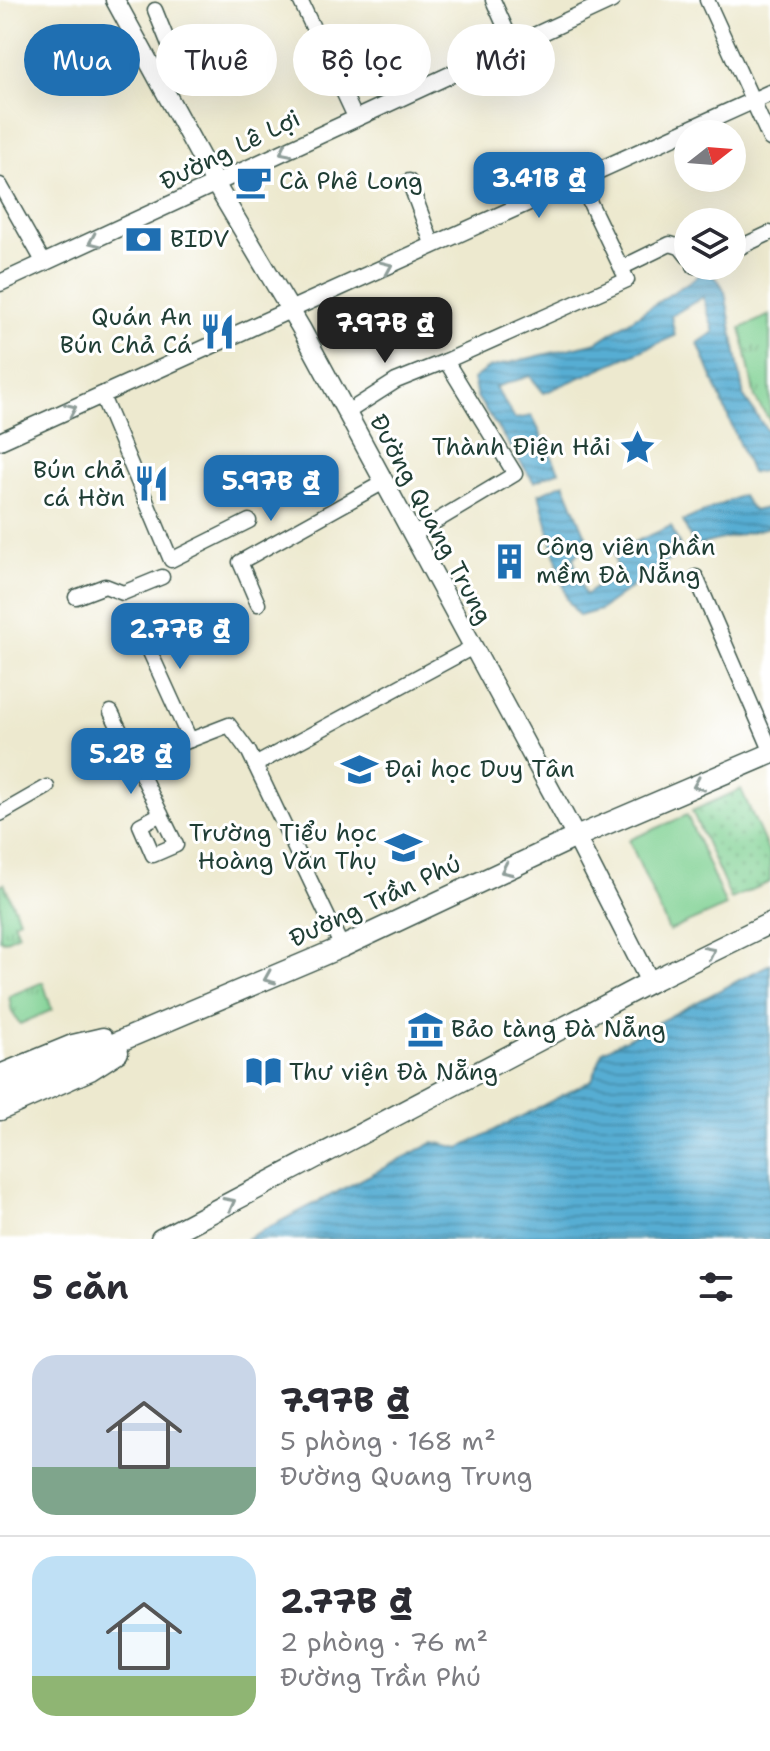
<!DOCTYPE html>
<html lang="vi">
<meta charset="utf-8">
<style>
:root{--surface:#fff;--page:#f2f2f3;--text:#2b2b33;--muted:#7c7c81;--line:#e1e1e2;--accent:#1f6fb2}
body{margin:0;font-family:"Shantell Sans",sans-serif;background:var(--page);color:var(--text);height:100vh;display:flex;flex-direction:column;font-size:30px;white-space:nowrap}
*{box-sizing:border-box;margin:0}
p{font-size:26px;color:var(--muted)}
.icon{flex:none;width:44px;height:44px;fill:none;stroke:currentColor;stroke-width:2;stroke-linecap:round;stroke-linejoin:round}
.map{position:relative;height:1239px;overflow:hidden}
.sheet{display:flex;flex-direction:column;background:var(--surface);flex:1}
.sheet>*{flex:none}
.hud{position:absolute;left:24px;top:24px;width:722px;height:72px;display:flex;gap:16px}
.needle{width:52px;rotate:73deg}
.tools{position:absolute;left:674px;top:120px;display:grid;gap:16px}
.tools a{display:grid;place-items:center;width:72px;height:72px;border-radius:50%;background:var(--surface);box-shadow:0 8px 32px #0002;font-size:40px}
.price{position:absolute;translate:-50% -68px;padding:0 18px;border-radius:16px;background:var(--accent);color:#fff;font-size:26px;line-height:52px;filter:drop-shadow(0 2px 4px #0008)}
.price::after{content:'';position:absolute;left:50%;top:48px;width:24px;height:18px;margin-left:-12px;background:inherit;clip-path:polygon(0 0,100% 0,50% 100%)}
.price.current{background:#222;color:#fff}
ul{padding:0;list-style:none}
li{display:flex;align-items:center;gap:24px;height:200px;padding:0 32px}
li+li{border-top:2px solid var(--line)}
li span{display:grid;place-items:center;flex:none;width:224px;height:160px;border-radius:24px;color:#555}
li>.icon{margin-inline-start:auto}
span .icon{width:96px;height:96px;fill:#fffc;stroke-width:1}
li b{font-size:34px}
h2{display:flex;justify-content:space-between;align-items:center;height:96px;padding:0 32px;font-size:34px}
.pill{padding:0 28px;border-radius:36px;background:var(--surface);box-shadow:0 8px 32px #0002;font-size:28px;line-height:72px}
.pill.current{background:var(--accent);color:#fff}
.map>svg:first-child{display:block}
.grass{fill:url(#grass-tufts);stroke:#4e8663;stroke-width:2}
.park{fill:url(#park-dots);stroke:#4e8663;stroke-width:2}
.garden{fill:#7ed092;stroke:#4e8663;stroke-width:2}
.water{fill:url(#water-rules);stroke:#3a7584;stroke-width:2}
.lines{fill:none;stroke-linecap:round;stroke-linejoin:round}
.minor-casing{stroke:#3e574b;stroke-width:17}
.tertiary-casing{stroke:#3e574b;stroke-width:19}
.secondary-casing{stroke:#3e574b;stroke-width:21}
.primary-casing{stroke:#3e574b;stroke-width:23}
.minor{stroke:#fff;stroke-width:14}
.tertiary{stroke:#fff;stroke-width:16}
.secondary{stroke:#fff;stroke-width:18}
.primary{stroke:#fff;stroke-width:20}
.oneway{stroke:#8f9e9a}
.labels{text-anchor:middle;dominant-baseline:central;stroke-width:6;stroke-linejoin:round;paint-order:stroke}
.street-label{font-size:24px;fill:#1f3d34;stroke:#fff}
.poi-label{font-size:24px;fill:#1f3d34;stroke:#fff;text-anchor:start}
</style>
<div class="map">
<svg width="770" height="1239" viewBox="0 0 770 1239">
<defs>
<pattern id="grass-tufts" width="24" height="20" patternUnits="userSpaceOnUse" patternTransform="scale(2)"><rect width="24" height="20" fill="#7ed092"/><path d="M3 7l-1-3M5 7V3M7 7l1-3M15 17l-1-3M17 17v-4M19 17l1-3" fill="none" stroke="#67aa78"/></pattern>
<pattern id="park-dots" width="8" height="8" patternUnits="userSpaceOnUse" patternTransform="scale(2)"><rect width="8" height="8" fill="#7ed092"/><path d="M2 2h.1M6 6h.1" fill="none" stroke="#67aa78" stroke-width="1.8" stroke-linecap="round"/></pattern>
<pattern id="water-rules" width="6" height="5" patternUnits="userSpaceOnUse" patternTransform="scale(2)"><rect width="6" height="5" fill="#56add3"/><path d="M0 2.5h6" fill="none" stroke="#478eac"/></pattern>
</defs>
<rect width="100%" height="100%" fill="#fff"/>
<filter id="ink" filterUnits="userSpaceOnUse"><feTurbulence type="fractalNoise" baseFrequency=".0125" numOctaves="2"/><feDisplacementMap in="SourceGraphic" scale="16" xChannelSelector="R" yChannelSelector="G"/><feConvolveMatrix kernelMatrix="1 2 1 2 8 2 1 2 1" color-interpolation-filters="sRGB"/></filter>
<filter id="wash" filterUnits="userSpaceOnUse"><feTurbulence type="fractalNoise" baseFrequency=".006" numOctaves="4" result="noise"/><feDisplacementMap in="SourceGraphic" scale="32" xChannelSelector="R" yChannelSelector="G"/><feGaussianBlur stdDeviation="1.8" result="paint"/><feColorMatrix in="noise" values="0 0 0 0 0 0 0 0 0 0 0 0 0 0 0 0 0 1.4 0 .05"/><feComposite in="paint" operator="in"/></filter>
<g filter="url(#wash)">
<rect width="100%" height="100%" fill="#ede9cf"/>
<!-- grass -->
<g class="grass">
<path d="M770,315v106l-15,-23 -14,-70z"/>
<path d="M4,883l15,36 -5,3 5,12 -15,7 -4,-2v-54z"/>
<path d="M43,982l9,28 -32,14 -8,-12 -3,-16z"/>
</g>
<!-- park -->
<path class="park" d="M741,789l29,66v27l-39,17 -39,-88z"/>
<!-- garden -->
<path class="garden" d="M687,815l39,91 -57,25 -40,-91z"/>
<!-- water -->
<g class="water">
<path d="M701,274c14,0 18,5 24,18l19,105 26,38v35l-19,3 -53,-130 16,-11 -11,-35 -32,19 4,20 -131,57 -14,-17 -35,11 20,32 17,-3 27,55 -25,11 -57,-85 -4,-18 15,-11 109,-26z"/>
<path d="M564,483l25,60 -16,15 12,37 32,-22 -3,-22 57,-25 11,25 -82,59 -21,6 -12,-17 -28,-105z"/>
<path d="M742,495l11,16 17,-4v20l-76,19 -11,-25z"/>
<path d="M770,964v275h-524l188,-97 26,6 132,-68 11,-29z"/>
</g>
</g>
<g filter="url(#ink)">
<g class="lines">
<defs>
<g id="minor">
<path d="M300,0l55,117"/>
<path d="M493,0l20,45"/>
<path d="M707,0l63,139"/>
<path d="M155,10l19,47 -19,17"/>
<path d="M409,181l24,65"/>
<path d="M0,185l44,78"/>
<path d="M732,251l38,-18"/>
<path d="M694,266h6"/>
<path d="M623,267l47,-23 10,3 8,10"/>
<path d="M102,396l69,164 78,-39"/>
<path d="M346,413l50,-32 50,-20"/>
<path d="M413,535l102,-61 -69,-113 181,-81 -48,-100"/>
<path d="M696,577l74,171"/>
<path d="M76,597l29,-11 18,7 39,-16"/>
<path d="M258,604l-18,-42 144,-80"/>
<path d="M135,619l55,121"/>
<path d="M111,712l65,133 -23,10 -13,-30 21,-11"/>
<path d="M136,761l93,-36 20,27 93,195"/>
<path d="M255,765l218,-118"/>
<path d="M0,814l47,-27"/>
</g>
<g id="tertiary">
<path d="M0,283l612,-283"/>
<path d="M0,441l770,-348"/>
</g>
<path id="secondary" d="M115,0l101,185 85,143 275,509 74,145"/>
<g id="primary">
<path d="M0,1075l73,-30 30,-7"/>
<path d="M0,1092l342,-145 234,-110 194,-83"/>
<path d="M0,1110l90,-40 28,-18"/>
<path d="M161,1239l489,-257 120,-59"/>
</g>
</defs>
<!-- minor casing -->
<use href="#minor" class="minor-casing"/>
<!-- tertiary casing -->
<use href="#tertiary" class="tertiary-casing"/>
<!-- secondary casing -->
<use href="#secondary" class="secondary-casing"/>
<!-- primary casing -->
<use href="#primary" class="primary-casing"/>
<!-- minor -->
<use href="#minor" class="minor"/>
<!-- tertiary -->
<use href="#tertiary" class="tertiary"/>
<!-- secondary -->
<use href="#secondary" class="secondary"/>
<!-- primary -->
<use href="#primary" class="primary"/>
</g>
<!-- one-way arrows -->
<defs><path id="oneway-chevron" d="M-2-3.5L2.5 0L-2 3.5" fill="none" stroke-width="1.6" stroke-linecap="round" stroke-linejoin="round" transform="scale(2)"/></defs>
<g class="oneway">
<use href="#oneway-chevron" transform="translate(285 151) rotate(154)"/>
<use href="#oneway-chevron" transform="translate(94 241) rotate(156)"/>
<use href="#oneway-chevron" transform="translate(387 267) rotate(-24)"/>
<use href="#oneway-chevron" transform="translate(71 409) rotate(-24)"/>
<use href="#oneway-chevron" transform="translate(698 785) rotate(157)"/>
<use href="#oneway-chevron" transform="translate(506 870) rotate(155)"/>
<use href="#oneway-chevron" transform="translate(710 952) rotate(-26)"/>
<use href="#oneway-chevron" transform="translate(269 978) rotate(157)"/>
<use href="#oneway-chevron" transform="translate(230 1203) rotate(-28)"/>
</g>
</g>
<!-- icons -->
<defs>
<symbol id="cafe-bare" viewBox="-9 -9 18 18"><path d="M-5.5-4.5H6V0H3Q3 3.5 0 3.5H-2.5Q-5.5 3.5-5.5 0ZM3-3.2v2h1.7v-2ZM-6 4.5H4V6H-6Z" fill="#1f6fb2" stroke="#fff" stroke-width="2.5" paint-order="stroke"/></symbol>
<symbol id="bank-bare" viewBox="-9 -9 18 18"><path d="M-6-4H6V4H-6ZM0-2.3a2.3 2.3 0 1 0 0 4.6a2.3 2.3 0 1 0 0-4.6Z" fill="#1f6fb2" stroke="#fff" stroke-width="2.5" paint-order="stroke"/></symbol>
<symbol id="restaurant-bare" viewBox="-9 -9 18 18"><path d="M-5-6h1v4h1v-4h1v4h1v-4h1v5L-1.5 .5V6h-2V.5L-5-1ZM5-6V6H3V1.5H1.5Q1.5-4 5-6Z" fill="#1f6fb2" stroke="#fff" stroke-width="2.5" paint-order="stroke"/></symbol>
<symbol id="sight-bare" viewBox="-9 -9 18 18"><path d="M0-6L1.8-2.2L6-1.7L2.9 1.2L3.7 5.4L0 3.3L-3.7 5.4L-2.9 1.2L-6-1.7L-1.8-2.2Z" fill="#1f6fb2" stroke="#fff" stroke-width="2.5" paint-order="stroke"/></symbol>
<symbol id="building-bare" viewBox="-9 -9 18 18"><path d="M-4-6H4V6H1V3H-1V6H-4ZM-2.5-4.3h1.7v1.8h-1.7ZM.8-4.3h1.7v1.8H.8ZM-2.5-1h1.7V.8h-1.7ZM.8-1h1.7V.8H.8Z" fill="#1f6fb2" stroke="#fff" stroke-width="2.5" paint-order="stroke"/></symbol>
<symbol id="university-bare" viewBox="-9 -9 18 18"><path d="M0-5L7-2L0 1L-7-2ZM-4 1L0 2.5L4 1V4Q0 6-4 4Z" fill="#1f6fb2" stroke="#fff" stroke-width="2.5" paint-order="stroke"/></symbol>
<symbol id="school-bare" viewBox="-9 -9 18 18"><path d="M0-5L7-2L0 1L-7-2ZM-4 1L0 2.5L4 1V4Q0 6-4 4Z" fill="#1f6fb2" stroke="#fff" stroke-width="2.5" paint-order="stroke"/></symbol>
<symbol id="museum-bare" viewBox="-9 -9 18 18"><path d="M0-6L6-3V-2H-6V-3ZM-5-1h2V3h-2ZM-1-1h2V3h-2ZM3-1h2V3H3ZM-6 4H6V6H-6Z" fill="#1f6fb2" stroke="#fff" stroke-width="2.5" paint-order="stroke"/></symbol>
<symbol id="library-bare" viewBox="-9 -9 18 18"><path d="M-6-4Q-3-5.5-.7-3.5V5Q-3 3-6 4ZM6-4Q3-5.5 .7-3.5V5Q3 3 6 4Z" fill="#1f6fb2" stroke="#fff" stroke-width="2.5" paint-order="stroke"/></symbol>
</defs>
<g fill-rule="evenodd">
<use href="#cafe-bare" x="228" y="156" width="51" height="51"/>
<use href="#bank-bare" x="118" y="214" width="51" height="51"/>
<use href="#restaurant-bare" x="192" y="306" width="51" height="51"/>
<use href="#sight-bare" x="612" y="422" width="51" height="51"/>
<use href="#restaurant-bare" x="126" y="458" width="51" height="51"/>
<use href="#building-bare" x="484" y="536" width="51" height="51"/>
<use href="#university-bare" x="334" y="744" width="51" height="51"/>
<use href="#school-bare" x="378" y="822" width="51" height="51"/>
<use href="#museum-bare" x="400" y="1004" width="51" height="51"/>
<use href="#library-bare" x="238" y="1046" width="51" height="51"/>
</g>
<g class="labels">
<!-- street labels -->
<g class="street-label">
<text transform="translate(230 150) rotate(-26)">Đường Lê Lợi</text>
<text transform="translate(431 519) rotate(62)">Đường Quang Trung</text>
<text transform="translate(375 901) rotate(-25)">Đường Trần Phú</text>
</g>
<!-- poi labels -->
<g class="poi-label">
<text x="279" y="181">Cà Phê Long</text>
<text x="170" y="239">BIDV</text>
<text x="192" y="317" text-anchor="end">Quán An<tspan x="192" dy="28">Bún Chả Cá</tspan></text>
<text x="611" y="447" text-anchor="end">Thành Điện Hải</text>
<text x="125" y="470" text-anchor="end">Bún chả<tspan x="125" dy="28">cá Hờn</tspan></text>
<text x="536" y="547">Công viên phần<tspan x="536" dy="28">mềm Đà Nẵng</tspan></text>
<text x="385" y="769">Đại học Duy Tân</text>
<text x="377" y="833" text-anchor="end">Trường Tiểu học<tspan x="377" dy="28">Hoàng Văn Thụ</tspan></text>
<text x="451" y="1029">Bảo tàng Đà Nẵng</text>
<text x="289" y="1072">Thư viện Đà Nẵng</text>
</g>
</g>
</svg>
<div class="tools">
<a><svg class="needle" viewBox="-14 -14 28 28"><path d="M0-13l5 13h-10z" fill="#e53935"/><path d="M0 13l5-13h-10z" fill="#7c7c81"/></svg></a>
<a><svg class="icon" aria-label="layers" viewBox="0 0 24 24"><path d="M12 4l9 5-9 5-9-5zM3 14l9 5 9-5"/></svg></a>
</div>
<b class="price" style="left:539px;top:220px">3.41B ₫</b>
<b class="price current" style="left:385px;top:365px">7.97B ₫</b>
<b class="price" style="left:271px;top:523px">5.97B ₫</b>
<b class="price" style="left:180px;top:671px">2.77B ₫</b>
<b class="price" style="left:131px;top:796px">5.2B ₫</b>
<div class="hud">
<a class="pill current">Mua</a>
<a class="pill">Thuê</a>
<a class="pill">Bộ lọc</a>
<a class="pill">Mới</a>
</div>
</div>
<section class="sheet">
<h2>5 căn<svg class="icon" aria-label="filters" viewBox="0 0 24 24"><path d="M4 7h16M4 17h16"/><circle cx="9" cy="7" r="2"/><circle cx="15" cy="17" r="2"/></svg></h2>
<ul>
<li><span style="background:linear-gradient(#c9d6e8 70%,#7fa58c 0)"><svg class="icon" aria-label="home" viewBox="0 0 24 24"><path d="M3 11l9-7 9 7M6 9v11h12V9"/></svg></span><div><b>7.97B ₫</b><p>5 phòng · 168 m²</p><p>Đường Quang Trung</p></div></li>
<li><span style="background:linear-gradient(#bfe0f5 75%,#8fb573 0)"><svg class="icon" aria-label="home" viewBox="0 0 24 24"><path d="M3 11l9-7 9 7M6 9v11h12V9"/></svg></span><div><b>2.77B ₫</b><p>2 phòng · 76 m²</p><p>Đường Trần Phú</p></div></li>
</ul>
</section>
